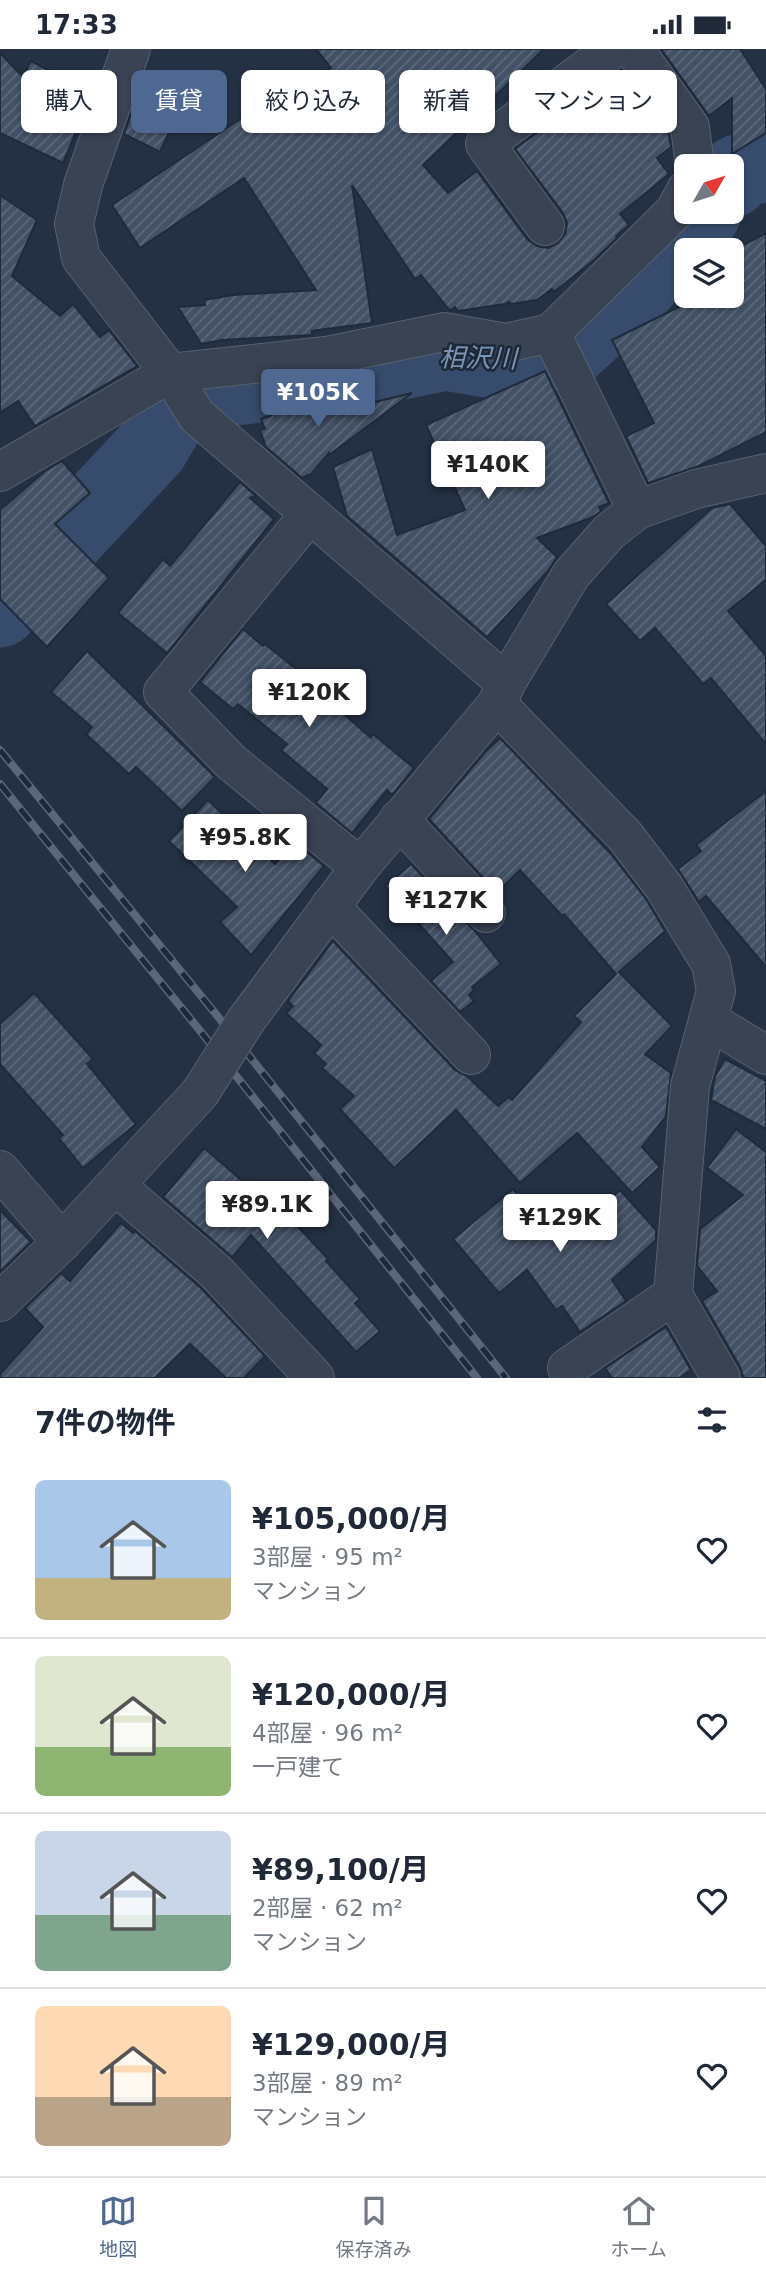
<!DOCTYPE html>
<html lang="ja">
<meta charset="utf-8">
<style>
:root{--surface:#fff;--page:#f6f6f7;--text:#1f2937;--muted:#747a83;--line:#e0e1e3;--accent:#4f6891}
body{margin:0;font-family:"DejaVu Sans","Noto Sans JP",sans-serif;background:var(--page);color:var(--text);height:100vh;display:flex;flex-direction:column;font-size:26px;white-space:nowrap}
*{box-sizing:border-box;margin:0}
p{font-size:23px;color:var(--muted)}
.icon{flex:none;width:38px;height:38px;fill:none;stroke:currentColor;stroke-width:2;stroke-linecap:round;stroke-linejoin:round}
.map{position:relative;height:1329px;overflow:hidden}
.side{display:flex;flex-direction:column;background:var(--surface);flex:1}
.side>*{flex:none}
.hud{position:absolute;left:21px;top:21px;width:724px;height:63px;display:flex;gap:14px}
.needle{width:46px;rotate:51deg}
.buttons{position:absolute;left:674px;top:105px;display:grid;gap:14px}
.buttons a{display:grid;place-items:center;width:70px;height:70px;border-radius:10px;background:var(--surface);box-shadow:0 2px 5px #0004;font-size:35px}
.price{position:absolute;translate:-50% -60px;padding:0 16px;border-radius:7px;background:#fff;color:#222;font-size:23px;line-height:46px;filter:drop-shadow(0 2px 4px #0008)}
.price::after{content:'';position:absolute;left:50%;top:42px;width:21px;height:16px;margin-left:-10px;background:inherit;clip-path:polygon(0 0,100% 0,50% 100%)}
.price.current{background:var(--accent);color:#fff}
ul{padding:0;list-style:none}
li{display:flex;align-items:center;gap:21px;height:175px;padding:0 35px}
li+li{border-top:2px solid var(--line)}
li span{display:grid;place-items:center;flex:none;width:196px;height:140px;border-radius:10px;color:#555}
li>.icon{margin-inline-start:auto}
span .icon{width:84px;height:84px;fill:#fffc;stroke-width:1}
li b{font-size:30px}
h2{display:flex;justify-content:space-between;align-items:center;height:84px;padding:0 35px;font-size:30px}
.pill{padding:0 24px;border-radius:10px;background:var(--surface);box-shadow:0 2px 5px #0004;font-size:24px;line-height:63px}
.pill.current{background:var(--accent);color:#fff}
.status{display:flex;justify-content:space-between;align-items:center;height:49px;padding:0 35px;background:var(--surface);direction:ltr}
.status svg{height:19px;fill:currentColor}
.tab-bar{display:flex;justify-content:space-around;align-items:center;height:98px;border-top:2px solid var(--line);background:var(--surface);font-size:19px;color:var(--muted)}
.tab-bar a{display:grid;justify-items:center;gap:4px}
.tab-bar .current{color:var(--accent)}
.map>svg:first-child{display:block}
.lines{fill:none;stroke-linecap:round;stroke-linejoin:round}
.river{stroke:#374c6c;stroke-width:75}
.building{fill:url(#building-hatch);stroke:#1f2a3a;stroke-width:2}
.minor-casing{stroke:#576170;stroke-width:40}
.minor{stroke:#394353;stroke-width:38}
.rail-casing{stroke:#5a677a;stroke-width:8}
.rail{stroke:#1d2838;stroke-width:5;stroke-dasharray:16;stroke-linecap:butt}
.minor-bridge-casing{stroke:#576170;stroke-width:40;stroke-linecap:butt}
.minor-bridge{stroke:#394353;stroke-width:38}
.labels{text-anchor:middle;dominant-baseline:central;stroke-width:5;stroke-linejoin:round;paint-order:stroke}
.water-label{font-size:26px;font-style:italic;fill:#7b94b6;stroke:#1d2838}
</style>
<div class="status"><b>17:33</b><svg viewBox="0 0 49 12"><path d="M0 12V9h3v3zM5 12V6h3v6zM10 12V3h3v9zM15 12V0h3v12zM26 1h20v11H26zM47 4h2v5h-2z"/></svg></div>
<div class="map">
<svg width="766" height="1329" viewBox="0 0 766 1329">
<defs>
<pattern id="building-hatch" width="6" height="6" patternUnits="userSpaceOnUse" patternTransform="scale(1.75)"><rect width="6" height="6" fill="#435166"/><path d="M-1 1l2-2M0 6l6-6M5 7l2-2" fill="none" stroke="#5c687b"/></pattern>
</defs>
<rect width="100%" height="100%" fill="#243144"/>
<g class="lines">
<!-- river -->
<g class="river">
<path d="M732,131l6,-8 28,-9"/>
<path d="M0,561l151,-162 22,-37 23,-18 141,-18 109,-22 64,11 62,-16 70,-65 62,-71"/>
</g>
</g>
<!-- building -->
<g class="building">
<path d="M316,0h228l-121,116 25,28 29,-22 50,68 10,7 11,2 10,-5 7,-9 2,-11 -4,-10 -48,-64 106,-79 48,65 2,12 -14,11 12,16 -49,40 9,11 -13,11 1,2 -24,23 -39,31 -2,-3 -15,11 -26,4 -2,-2 -4,2 -47,7 -3,-4 -5,4 -29,-36 -6,4 -63,-94 20,138 -60,8v4l-90,5 -21,4 -23,-37 27,-2 -1,-5 29,-5 83,-5 -72,-112 -104,70 -28,-43 143,-96 3,4 73,-45z"/>
<path d="M661,0h79l26,40v44l-34,21v-56l-23,18z"/>
<path d="M0,4l23,24 8,-16 61,32 -29,70 -63,-30z"/>
<path d="M143,31l41,19 -24,53 -36,-18z"/>
<path d="M0,146l37,25 -25,56 48,40 13,-12 27,33 9,-7 28,36 -102,60 -17,-25 -18,12z"/>
<path d="M766,184v199l-67,34 -51,17 -22,-47 28,-13 -42,-83 77,-38 -11,-21 8,-4v19h46v-45z"/>
<path d="M545,322l64,132 -10,4 2,4 -8,6 -56,21 20,19 -9,14 -61,66 -140,-121 -14,-49 39,-18 25,86 68,-25 -39,-85z"/>
<path d="M347,336l4,7 -29,23 90,-22 -83,62v-2l-18,21 -9,4 -36,-31 -6,-17 5,-1 -4,-10z"/>
<path d="M62,412l28,32 -35,31 54,54 -62,69 -47,-48v-89l45,-39z"/>
<path d="M240,433l16,14 -6,2 24,21 -107,134 -49,-40 45,-54 7,7z"/>
<path d="M730,455l36,42v34l-38,31 38,45v88l-55,-66 -8,6 -48,-56 -15,13 -34,-37 106,-96z"/>
<path d="M243,580l20,17 2,-2 41,33 -2,2 67,59 2,-4 41,34 -22,27 -5,-5 -35,43 -36,-30 11,-14 -46,-39 6,-6 -49,-40 -5,5 -33,-27z"/>
<path d="M87,602l128,126 -33,34 -46,-44 -7,7 -43,-40 6,-7 -41,-35z"/>
<path d="M500,689l111,116 35,45 19,32 -46,41 53,54 -27,28 26,19 -5,43 -24,31 18,20 -28,26 -55,-60 -57,50 -64,-73 -62,58 -54,-59 14,-13 -32,-28 4,-4 -12,-11 7,-8 -35,-32 7,-7 -5,-5 45,-60 122,129 12,6 31,30 11,-9 3,3 69,-78 -7,-6 42,-42 -52,-60 -2,2 -42,-46 -23,23 -68,-74 57,-68z"/>
<path d="M766,742v176l-60,-71 -7,6 -21,-33 23,-18 -5,-6z"/>
<path d="M208,751l67,64 21,-21 28,23 -73,89 -31,-33 17,-15 -68,-66z"/>
<path d="M411,815l64,67 26,33 -29,23 2,3 -5,5 5,6 -14,11 -29,-31 22,-19 -68,-76z"/>
<path d="M34,944l59,66 -6,5 49,60 -53,44 -24,-30 4,-3 -63,-71v-40z"/>
<path d="M725,1010l41,22v48l-55,-29 4,-24z"/>
<path d="M736,1080l30,23v226h-22l-2,-4 -2,-7 -38,-66 15,-10 -20,-25 3,-37 43,-34 -36,-27z"/>
<path d="M204,1099l86,74 2,-2 36,39 -2,2 34,38 -5,4 25,28 -24,21 -105,-117 -19,22 -69,-60z"/>
<path d="M513,1140l46,57 61,-56 36,40v10l-44,40 14,21 -46,31 -18,-26 -6,4 -29,-40 -28,23 -46,-54z"/>
<path d="M0,1161l31,32 -31,30z"/>
<path d="M121,1174l12,10 2,-2 66,57 64,68 -21,22h-18l-36,-34 -35,34h-155v-4l43,-47 -18,-19 36,-35 9,8z"/>
<path d="M666,1278l25,43 -12,8h-67l-7,-10z"/>
</g>
<g class="lines">
<defs>
<g id="minor">
<path d="M131,0l-48,136 -9,39 7,34 89,115 27,43 309,267"/>
<path d="M632,0l10,11 48,67 5,39"/>
<path d="M545,177l-60,-82 128,-95"/>
<path d="M551,284l86,177"/>
<path d="M0,423l170,-99 156,-17 118,-24 62,11 45,-10 124,-122 11,-21"/>
<path d="M310,465l-147,178 68,70 129,105"/>
<path d="M497,655l128,132 39,51 47,77 5,27 -26,95 -17,209 48,83"/>
<path d="M399,770l87,94"/>
<path d="M330,857l141,149"/>
<path d="M247,970l113,-152 137,-163 9,-21 65,-108 38,-43 28,-22 59,-21 70,-16"/>
<path d="M708,971l58,35"/>
<path d="M0,1121l62,72"/>
<path d="M115,1136l101,87 99,106"/>
<path d="M0,1253l62,-60 138,-149"/>
<path d="M567,1319l106,-73"/>
</g>
</defs>
<!-- minor casing -->
<use href="#minor" class="minor-casing"/>
<!-- minor -->
<use href="#minor" class="minor"/>
<defs>
<g id="rail">
<path d="M0,701l215,263 291,365"/>
<path d="M0,735l197,243 280,351"/>
</g>
</defs>
<!-- rail casing -->
<use href="#rail" class="rail-casing"/>
<!-- rail -->
<use href="#rail" class="rail"/>
<defs>
<path id="minor-bridge" d="M200,1044l47,-74"/>
</defs>
<!-- minor-bridge casing -->
<use href="#minor-bridge" class="minor-bridge-casing"/>
<!-- minor-bridge -->
<use href="#minor-bridge" class="minor-bridge"/>
</g>
<g class="labels">
<!-- water labels -->
<g class="water-label">
<text transform="translate(478 309) rotate(1)">相沢川</text>
</g>
</g>
</svg>
<div class="buttons">
<a><svg class="needle" viewBox="-14 -14 28 28"><path d="M0-13l5 13h-10z" fill="#e53935"/><path d="M0 13l5-13h-10z" fill="#747a83"/></svg></a>
<a><svg class="icon" aria-label="layers" viewBox="0 0 24 24"><path d="M12 4l9 5-9 5-9-5zM3 14l9 5 9-5"/></svg></a>
</div>
<b class="price current" style="left:318px;top:380px">¥105K</b>
<b class="price" style="left:488px;top:452px">¥140K</b>
<b class="price" style="left:309px;top:680px">¥120K</b>
<b class="price" style="left:245px;top:825px">¥95.8K</b>
<b class="price" style="left:446px;top:888px">¥127K</b>
<b class="price" style="left:267px;top:1192px">¥89.1K</b>
<b class="price" style="left:560px;top:1205px">¥129K</b>
<div class="hud">
<a class="pill">購入</a>
<a class="pill current">賃貸</a>
<a class="pill">絞り込み</a>
<a class="pill">新着</a>
<a class="pill">マンション</a>
</div>
</div>
<section class="side">
<h2>7件の物件<svg class="icon" aria-label="filters" viewBox="0 0 24 24"><path d="M4 7h16M4 17h16"/><circle cx="9" cy="7" r="2"/><circle cx="15" cy="17" r="2"/></svg></h2>
<ul>
<li><span style="background:linear-gradient(#a9c7e8 70%,#c2b280 0)"><svg class="icon" aria-label="home" viewBox="0 0 24 24"><path d="M3 11l9-7 9 7M6 9v11h12V9"/></svg></span><div><b>¥105,000/月</b><p>3部屋 · 95 m²</p><p>マンション</p></div><svg class="icon" aria-label="heart" viewBox="0 0 24 24"><path d="M12 20l-8-8c-3-5 5-10 8-4 3-6 11-1 8 4z"/></svg></li>
<li><span style="background:linear-gradient(#dfe7d0 65%,#8fb573 0)"><svg class="icon" aria-label="home" viewBox="0 0 24 24"><path d="M3 11l9-7 9 7M6 9v11h12V9"/></svg></span><div><b>¥120,000/月</b><p>4部屋 · 96 m²</p><p>一戸建て</p></div><svg class="icon" aria-label="heart" viewBox="0 0 24 24"><path d="M12 20l-8-8c-3-5 5-10 8-4 3-6 11-1 8 4z"/></svg></li>
<li><span style="background:linear-gradient(#c9d6e8 60%,#7fa58c 0)"><svg class="icon" aria-label="home" viewBox="0 0 24 24"><path d="M3 11l9-7 9 7M6 9v11h12V9"/></svg></span><div><b>¥89,100/月</b><p>2部屋 · 62 m²</p><p>マンション</p></div><svg class="icon" aria-label="heart" viewBox="0 0 24 24"><path d="M12 20l-8-8c-3-5 5-10 8-4 3-6 11-1 8 4z"/></svg></li>
<li><span style="background:linear-gradient(#ffd9b3 65%,#b9a48a 0)"><svg class="icon" aria-label="home" viewBox="0 0 24 24"><path d="M3 11l9-7 9 7M6 9v11h12V9"/></svg></span><div><b>¥129,000/月</b><p>3部屋 · 89 m²</p><p>マンション</p></div><svg class="icon" aria-label="heart" viewBox="0 0 24 24"><path d="M12 20l-8-8c-3-5 5-10 8-4 3-6 11-1 8 4z"/></svg></li>
</ul>
</section>
<nav class="tab-bar">
<a class="current"><svg class="icon" aria-label="map" viewBox="0 0 24 24"><path d="M3 6l6-2 6 2 6-2v14l-6 2-6-2-6 2zM9 4v14M15 6v14"/></svg>地図</a>
<a><svg class="icon" aria-label="saved" viewBox="0 0 24 24"><path d="M7 4h10v16l-5-4-5 4z"/></svg>保存済み</a>
<a><svg class="icon" aria-label="home" viewBox="0 0 24 24"><path d="M3 11l9-7 9 7M6 9v11h12V9"/></svg>ホーム</a>
</nav>
